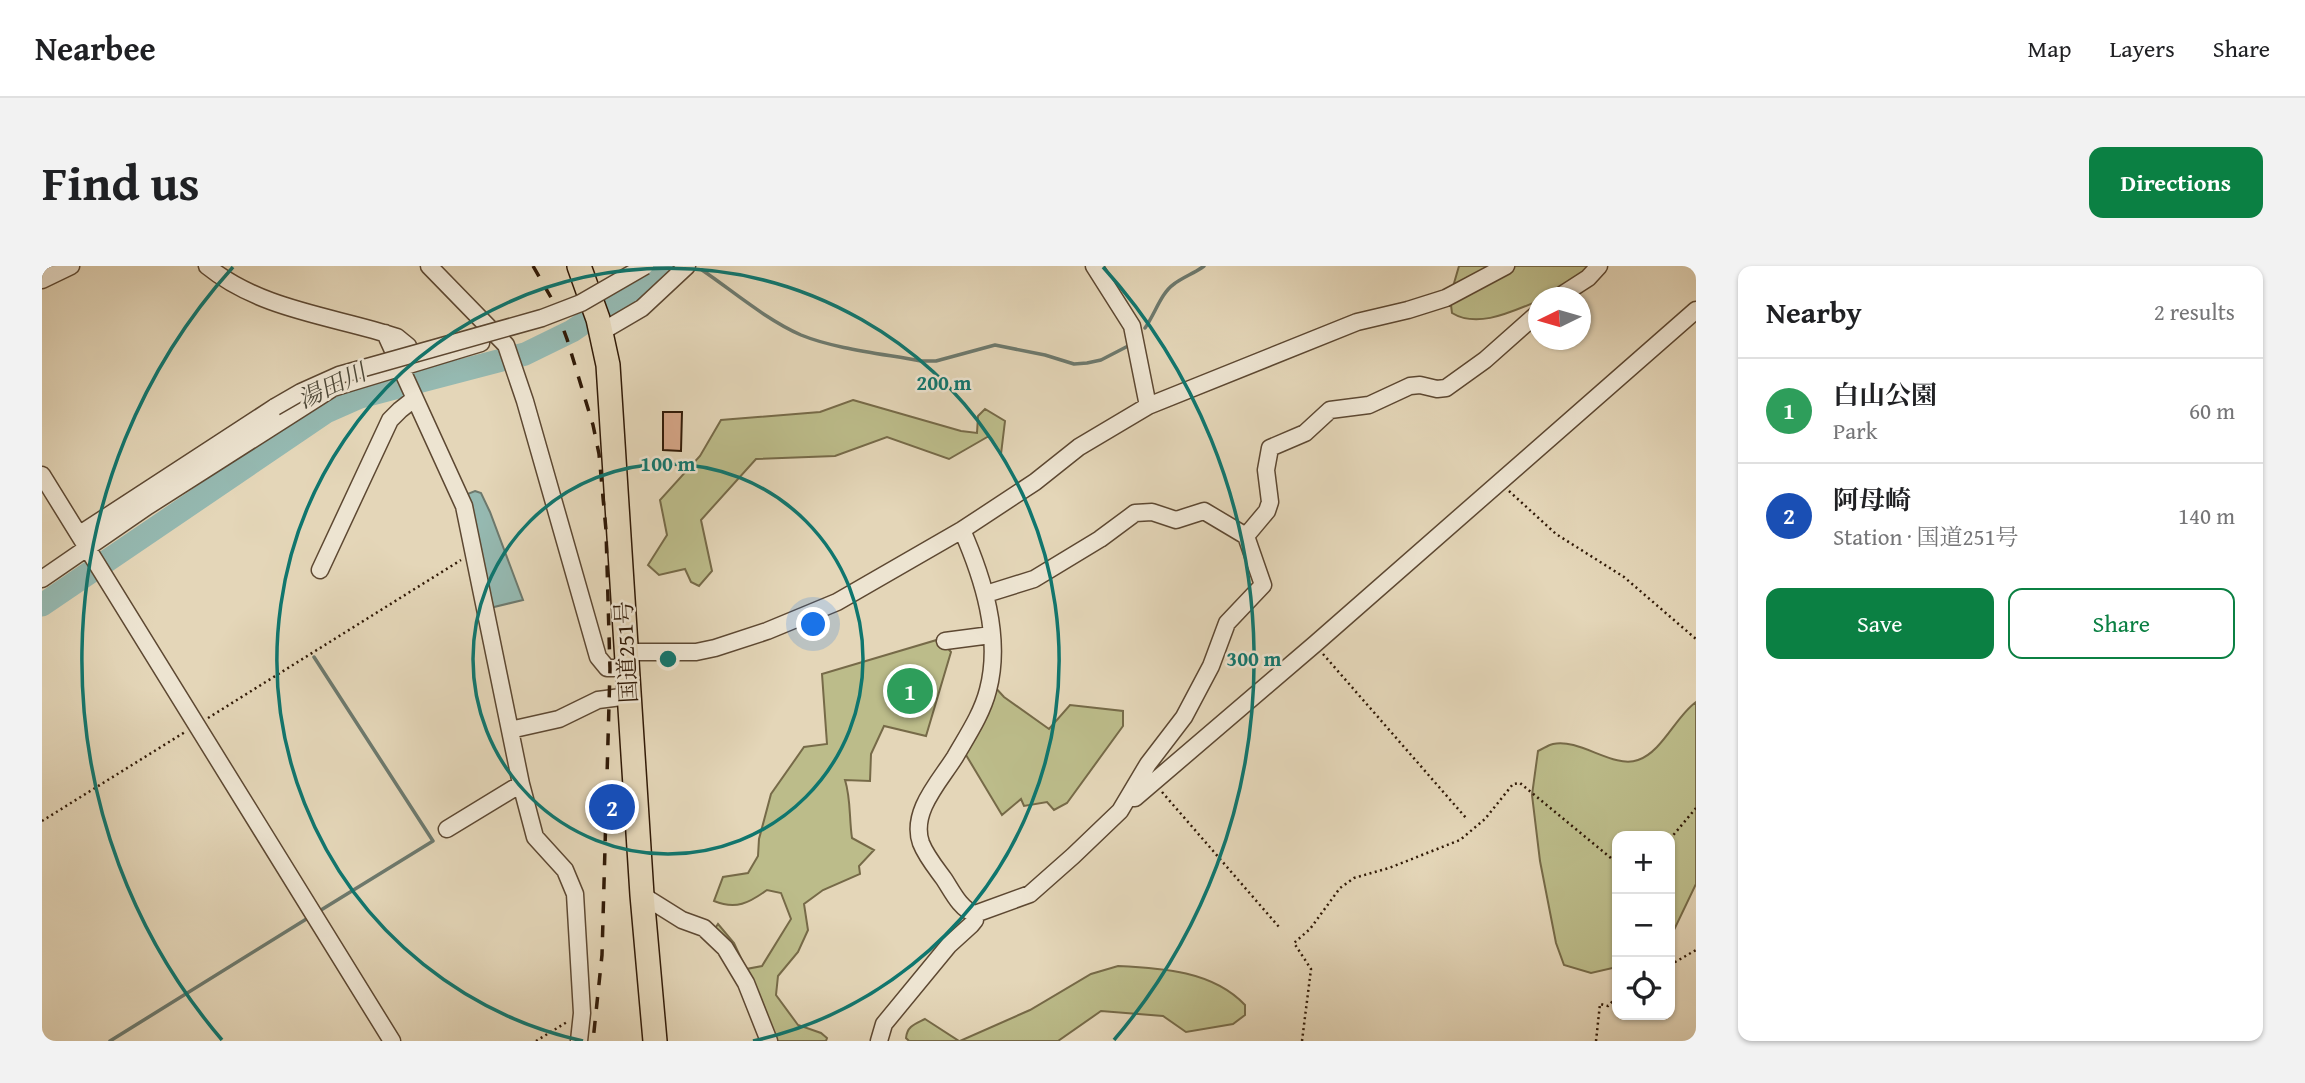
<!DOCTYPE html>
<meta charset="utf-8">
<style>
:root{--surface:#fff;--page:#f2f2f2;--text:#202124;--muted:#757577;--line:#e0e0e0;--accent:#0b8043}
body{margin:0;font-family:"Gentium Book Plus","Noto Serif JP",serif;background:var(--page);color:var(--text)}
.controls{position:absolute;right:21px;bottom:21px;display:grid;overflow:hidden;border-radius:14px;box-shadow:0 2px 5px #0004}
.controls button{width:63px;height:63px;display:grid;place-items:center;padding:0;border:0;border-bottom:2px solid var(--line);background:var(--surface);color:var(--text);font:35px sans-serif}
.compass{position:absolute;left:1486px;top:21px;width:63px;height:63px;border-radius:50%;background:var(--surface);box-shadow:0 2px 5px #0004;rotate:265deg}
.you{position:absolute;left:772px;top:359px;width:24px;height:24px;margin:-18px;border:5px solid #fff;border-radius:50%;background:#1a73e8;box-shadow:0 0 0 10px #1a73e833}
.badge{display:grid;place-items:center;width:46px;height:46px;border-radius:50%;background:var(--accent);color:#fff;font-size:23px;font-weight:700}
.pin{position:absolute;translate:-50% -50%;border:4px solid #fff;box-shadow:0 2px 7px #0006}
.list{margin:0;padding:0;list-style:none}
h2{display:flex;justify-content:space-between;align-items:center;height:91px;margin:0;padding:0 28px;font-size:30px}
h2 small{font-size:23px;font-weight:400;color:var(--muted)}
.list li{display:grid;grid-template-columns:46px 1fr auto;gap:21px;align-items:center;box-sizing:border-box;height:105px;padding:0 28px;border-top:2px solid var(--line)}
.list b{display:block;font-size:26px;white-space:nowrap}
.list p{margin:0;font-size:23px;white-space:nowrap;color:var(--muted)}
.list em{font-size:23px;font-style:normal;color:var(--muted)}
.actions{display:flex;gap:14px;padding:21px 28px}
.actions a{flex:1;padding:16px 0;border:2px solid var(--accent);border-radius:14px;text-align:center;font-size:24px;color:var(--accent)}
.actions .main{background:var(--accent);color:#fff}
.icon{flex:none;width:38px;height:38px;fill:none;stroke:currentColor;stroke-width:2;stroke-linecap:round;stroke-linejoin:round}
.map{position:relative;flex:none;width:1654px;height:775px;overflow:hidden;border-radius:14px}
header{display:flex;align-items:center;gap:42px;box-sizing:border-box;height:98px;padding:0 35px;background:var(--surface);border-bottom:2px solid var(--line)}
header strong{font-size:33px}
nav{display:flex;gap:38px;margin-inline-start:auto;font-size:24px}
.intro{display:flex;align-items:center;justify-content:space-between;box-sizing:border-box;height:168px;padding:0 42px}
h1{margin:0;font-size:49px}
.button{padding:18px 32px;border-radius:14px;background:var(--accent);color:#fff;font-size:24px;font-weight:700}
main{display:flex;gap:42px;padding:0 42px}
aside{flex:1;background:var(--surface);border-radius:14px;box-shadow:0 2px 5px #0004}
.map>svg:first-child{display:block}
.green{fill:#bcbc8a;stroke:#766a48;stroke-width:2}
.water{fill:#95b9b1;stroke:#6d796d;stroke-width:2}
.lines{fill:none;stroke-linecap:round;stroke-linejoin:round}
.stream{stroke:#6d796d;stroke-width:3.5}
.river{stroke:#95b9b1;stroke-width:23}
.building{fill:#d6a688;stroke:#301906;stroke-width:2}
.minor-casing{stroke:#5d4832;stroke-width:19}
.highway-casing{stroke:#301906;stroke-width:26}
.path{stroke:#301906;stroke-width:2.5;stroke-dasharray:2 3.5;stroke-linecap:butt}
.minor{stroke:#ede4d1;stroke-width:16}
.highway{stroke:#e4d6b8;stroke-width:23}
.rail{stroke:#301906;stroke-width:3.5;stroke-dasharray:12 12;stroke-linecap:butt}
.minor-bridge-casing{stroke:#5d4832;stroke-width:19;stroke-linecap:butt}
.minor-bridge{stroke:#ede4d1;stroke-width:16}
.ring{fill:none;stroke:#0f766e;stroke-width:3.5}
.labels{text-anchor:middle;stroke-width:5;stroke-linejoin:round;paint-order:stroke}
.street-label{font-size:23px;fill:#301906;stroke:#ede4d1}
.water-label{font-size:24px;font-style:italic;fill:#4e4939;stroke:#ede4d1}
.centre{fill:#0f766e;stroke:#ede4d1;stroke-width:3.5}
.ring-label{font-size:21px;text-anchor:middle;font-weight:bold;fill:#0f766e;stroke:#ede4d1;stroke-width:5;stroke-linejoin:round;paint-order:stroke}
</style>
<header>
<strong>Nearbee</strong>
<nav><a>Map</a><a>Layers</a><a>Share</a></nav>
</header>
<div class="intro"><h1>Find us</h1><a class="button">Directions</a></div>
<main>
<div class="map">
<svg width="1654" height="775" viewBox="0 0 1654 775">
<rect width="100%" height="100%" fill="#e4d6b8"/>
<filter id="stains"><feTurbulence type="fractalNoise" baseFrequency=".00286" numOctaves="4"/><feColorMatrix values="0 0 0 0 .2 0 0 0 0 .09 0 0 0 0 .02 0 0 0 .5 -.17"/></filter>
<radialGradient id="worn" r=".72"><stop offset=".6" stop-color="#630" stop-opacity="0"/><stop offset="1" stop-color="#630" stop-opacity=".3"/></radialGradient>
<path class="green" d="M1417,0H1563C1544,11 1519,31 1496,32V35C1471,45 1436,63 1410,47L1408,31Z
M811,134L919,165L935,167L936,150L943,143L963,155L959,188L947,170L907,193L845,171L793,190L714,193L659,254L670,305L657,320L649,316L643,303L617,309L606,299L625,269L618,234L658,190L679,154L778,146Z
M898,373L909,386L884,470L842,460L829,488L828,515L803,514C809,533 807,552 810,572L832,584L817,600L818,608L781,624L762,638L766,664L756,686L736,710L734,729L756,759L779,767L785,772L784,775H732L672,664L676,658L692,677L704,703L720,700L749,653L739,627L725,624C707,637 694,644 672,635L681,611L706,607L716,590L717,573L729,528L762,481L785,478L780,408Z
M951,419L962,431L1007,463L1028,439L1081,445V460L1025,537L1012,544L1005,536L982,540L979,533L960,549L921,484Z
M1654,436V618L1632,664L1628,668V570H1575V701L1549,707L1522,699L1514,677L1498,595L1490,529L1496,485C1501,483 1506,479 1511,478C1538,472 1571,503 1596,494C1620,486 1634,450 1654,436Z
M1076,700C1120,702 1171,705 1203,739V749L1191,758L1144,766L1121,750L1059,745L1016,775H918L988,744L1049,708Z
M883,753L917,775H867L864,772C865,760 873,758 883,753Z"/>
<path class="water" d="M433,225L439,227L448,246L481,334L448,342L423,229Z"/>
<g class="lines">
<path class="stream" d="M660,4C691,25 723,53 759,69C793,83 842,88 879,95H894L953,79L1003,89L1032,98L1045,97L1059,94L1088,79
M1103,62C1113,48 1119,27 1132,18C1141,11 1153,7 1162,0
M272,391L391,575L279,644
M68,775L266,652"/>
<path class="river" d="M0,339L284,146L318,131L483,88L530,65L626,0"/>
</g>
<path class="building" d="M621,146H640L639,185L621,184Z"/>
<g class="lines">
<defs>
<path id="minor" d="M165,0C219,44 291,50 355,71L366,80L373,96
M387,0L464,79L483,135L556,391L565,402H585
M1052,0L1090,60L1106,140
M0,14L29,0
M1515,32L1546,12L1557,0
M559,66L600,42L645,0
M343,67L422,240L479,518L493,571L523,604L533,628L540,747L537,775
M0,209L350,775
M920,264C941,312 960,371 946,424C940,448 925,470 913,491C898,515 868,546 879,577C884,590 894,602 902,613C910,625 918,643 933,648L988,628L1031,590L1078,545L1106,498L1142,451L1169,400L1185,357L1221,319L1204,270L1162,245L1134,254L1110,246L1093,247L1058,273L992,313L944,328
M38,268L233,141
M1204,270L1225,245L1228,236L1224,204L1228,182L1263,167L1288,144L1327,139L1368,120L1378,119L1395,123L1404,122L1443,94L1496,47
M278,304L348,154L358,144L372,133
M0,313L106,240L291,122L439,77
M903,375L949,369
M584,386H654L673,382L725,365L795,336L920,264L993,216L1037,181L1106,140L1315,56L1366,44L1404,32L1464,0
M468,464L517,453L556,434L587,430
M1088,532H1093L1273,378L1654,44
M405,563L479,518
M600,629L640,654L662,662L683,682L704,717L727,775
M837,775L842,758L907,679L929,659L933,654V648"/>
<path id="highway" d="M537,0L556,53L566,99L600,629L613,775"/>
</defs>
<use href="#minor" class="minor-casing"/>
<use href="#highway" class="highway-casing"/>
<path class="path" d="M1467,225L1514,268L1582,311L1654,373
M1281,388L1424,552
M166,452L419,294
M1120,526L1237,661
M0,555L143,466
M1628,573L1654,542
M1628,699L1654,684
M494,775L525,756
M1260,775L1269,703L1252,677L1268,663L1298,622L1312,612L1347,602L1418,574L1443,553L1471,518L1478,517L1575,597
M1554,775L1558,738L1566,740L1575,731"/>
<use href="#minor" class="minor"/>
<use href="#highway" class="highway"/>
<path class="rail" d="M491,0L511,35L525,73L551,159L557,188L564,264L568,403L560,689L551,775"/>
<defs>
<path id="minor-bridge" d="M233,141L259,126L297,109L500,52L539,37L603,0"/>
</defs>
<use href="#minor-bridge" class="minor-bridge-casing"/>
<use href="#minor-bridge" class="minor-bridge"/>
</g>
<g class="ring">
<circle cx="626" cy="393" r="195"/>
<path d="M541 775A391 391 0 1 1 711 775"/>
<path d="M180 774A586 586 0 0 1 191 1M1061 1A586 586 0 0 1 1072 774"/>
</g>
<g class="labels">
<g class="street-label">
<text transform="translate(584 386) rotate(-93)" y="8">国道251号</text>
</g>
<g class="water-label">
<text transform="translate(290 120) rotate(-25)" y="8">湯田川</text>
</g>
</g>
<circle cx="626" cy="393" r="10" class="centre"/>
<g class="ring-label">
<text x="902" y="124">200 m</text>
<text x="626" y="205">100 m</text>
<text x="1212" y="400">300 m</text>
</g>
<rect width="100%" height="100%" filter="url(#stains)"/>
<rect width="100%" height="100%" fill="url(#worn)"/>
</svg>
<div class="controls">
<button>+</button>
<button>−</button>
<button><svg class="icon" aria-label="locate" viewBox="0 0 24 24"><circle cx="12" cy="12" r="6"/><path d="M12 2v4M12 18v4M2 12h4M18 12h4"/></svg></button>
</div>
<svg class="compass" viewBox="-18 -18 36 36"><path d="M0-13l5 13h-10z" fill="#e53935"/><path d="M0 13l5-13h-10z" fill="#757577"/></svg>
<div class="you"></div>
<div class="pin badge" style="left:868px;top:425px;background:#2e9e5b">1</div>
<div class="pin badge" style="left:570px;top:541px;background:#1a4fb4">2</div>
</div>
<aside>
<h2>Nearby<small>2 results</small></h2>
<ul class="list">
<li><span class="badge" style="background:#2e9e5b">1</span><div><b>白山公園</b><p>Park</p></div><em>60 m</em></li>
<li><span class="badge" style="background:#1a4fb4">2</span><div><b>阿母崎</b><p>Station · 国道251号</p></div><em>140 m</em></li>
</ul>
<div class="actions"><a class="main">Save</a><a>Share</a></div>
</aside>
</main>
